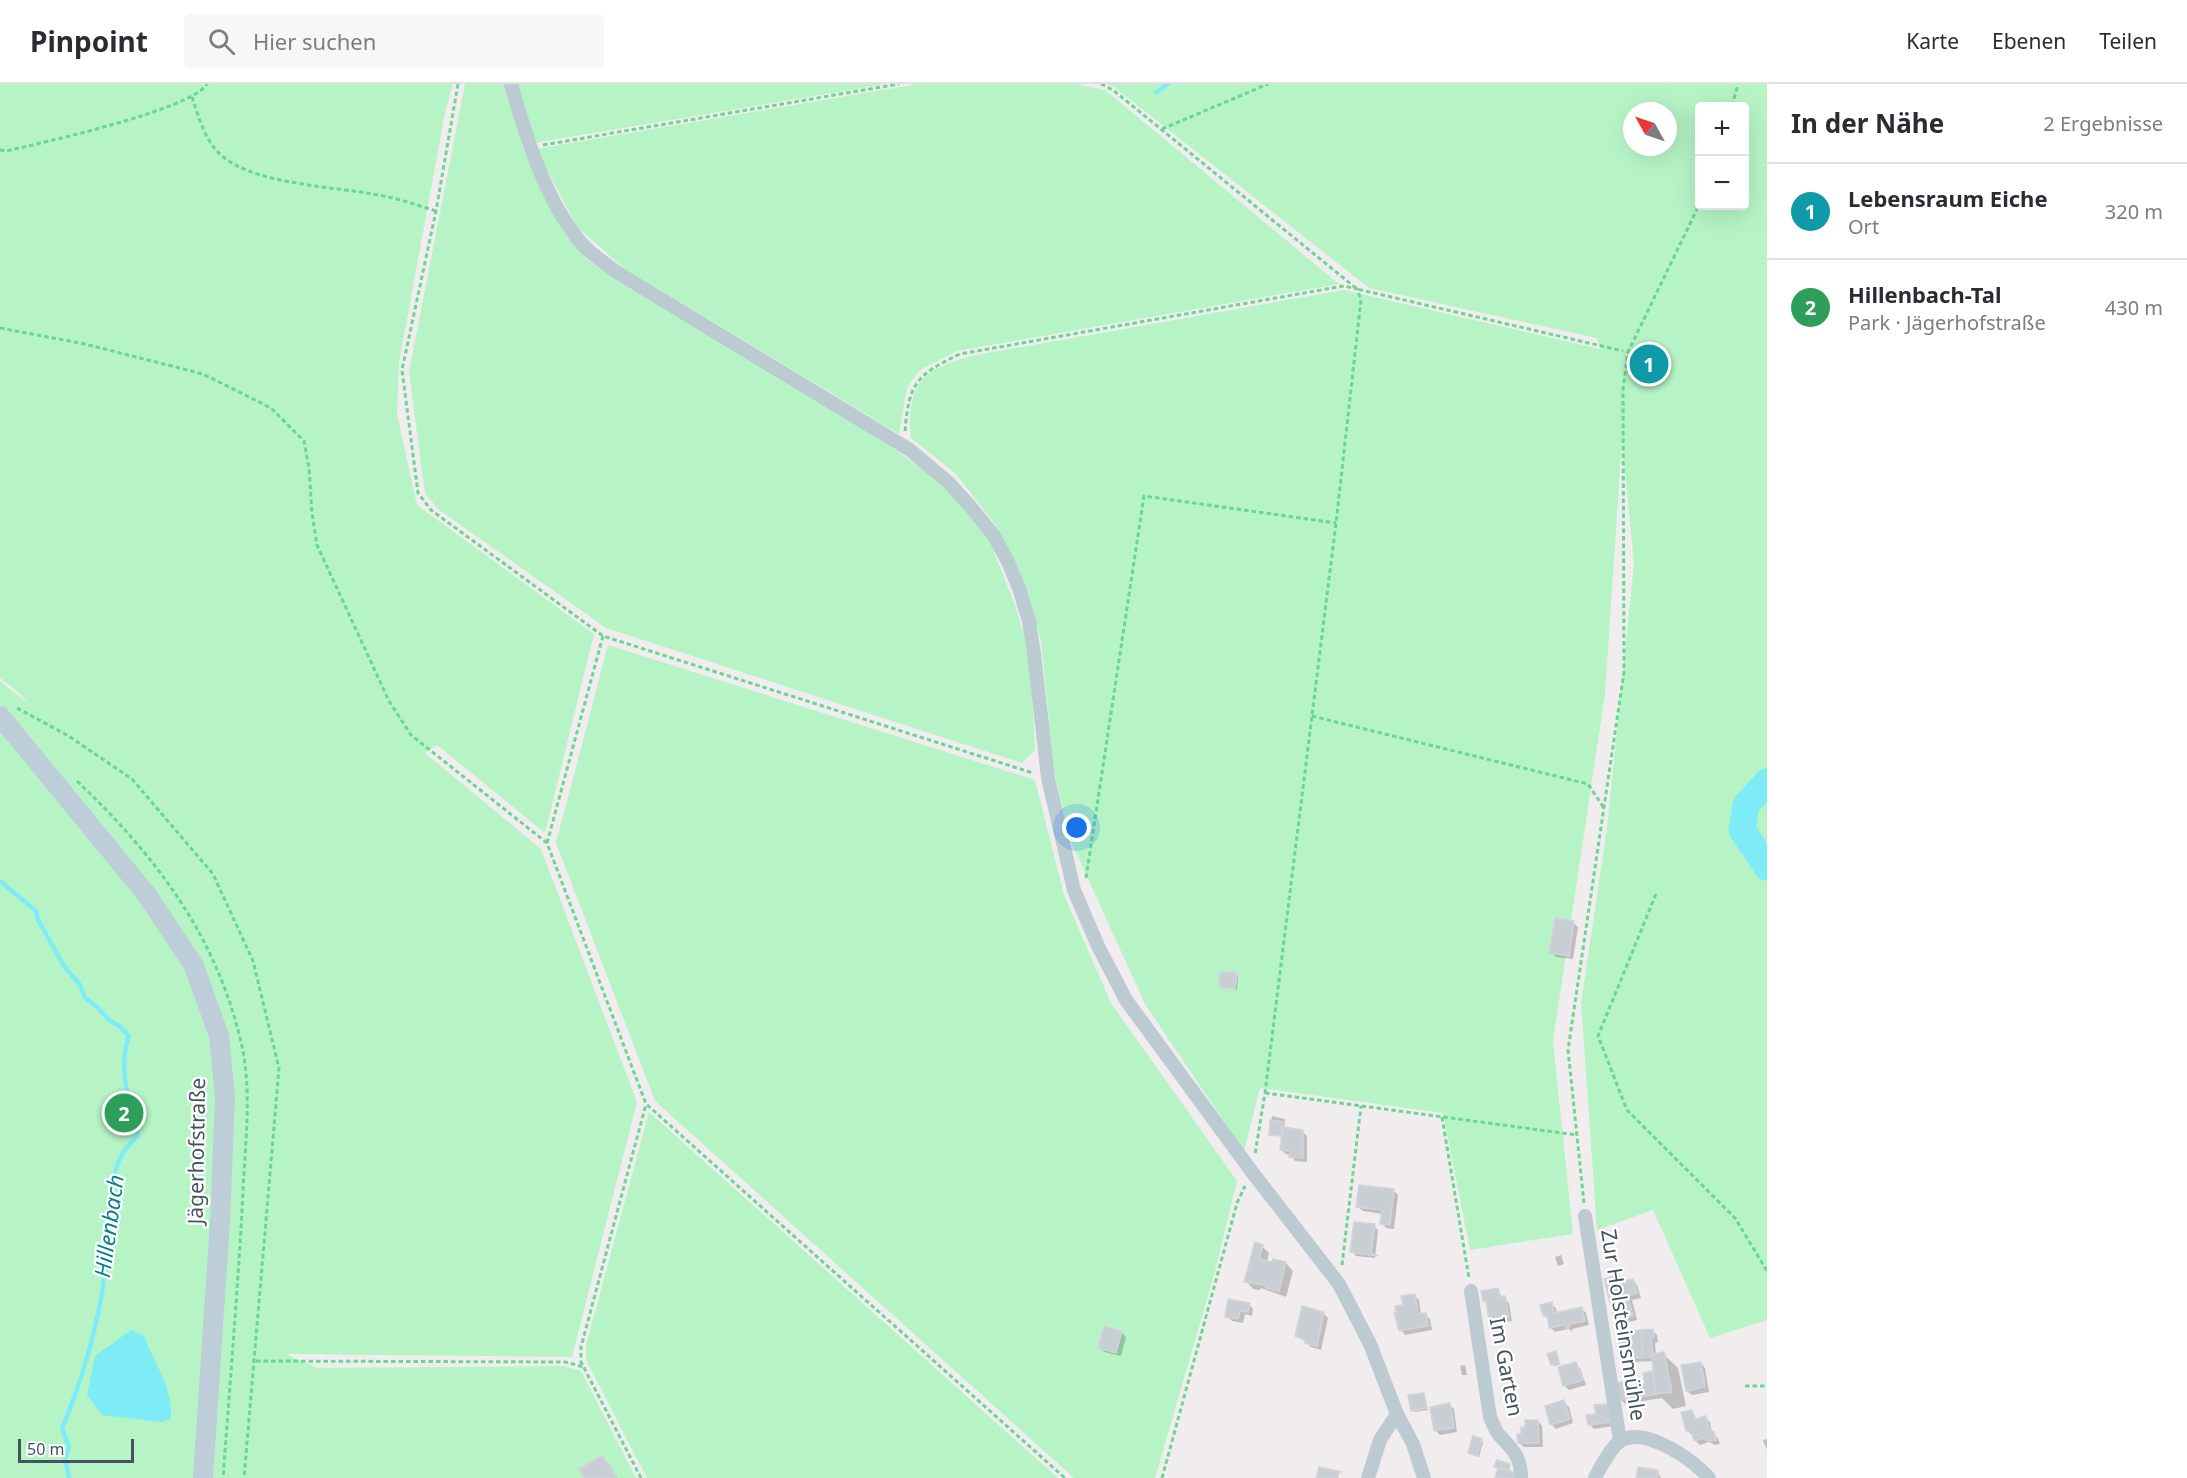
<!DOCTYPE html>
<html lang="de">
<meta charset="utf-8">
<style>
:root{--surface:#fff;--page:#f7f7f7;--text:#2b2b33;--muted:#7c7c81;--line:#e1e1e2;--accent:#db2777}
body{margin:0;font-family:"Noto Sans",sans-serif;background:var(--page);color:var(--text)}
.controls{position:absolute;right:18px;top:18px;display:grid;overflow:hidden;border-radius:6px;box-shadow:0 6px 24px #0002}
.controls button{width:54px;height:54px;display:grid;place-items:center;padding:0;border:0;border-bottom:2px solid var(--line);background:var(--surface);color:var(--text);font:30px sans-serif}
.compass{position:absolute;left:1623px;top:18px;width:54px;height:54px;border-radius:50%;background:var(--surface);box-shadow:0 6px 24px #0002;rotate:310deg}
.scale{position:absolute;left:18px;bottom:15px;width:116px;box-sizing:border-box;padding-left:6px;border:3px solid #44545e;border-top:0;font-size:16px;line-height:21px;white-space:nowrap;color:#44545e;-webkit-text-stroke:4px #fff;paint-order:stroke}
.you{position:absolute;left:1077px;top:744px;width:21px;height:21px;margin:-15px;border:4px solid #fff;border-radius:50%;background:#1a73e8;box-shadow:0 0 0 9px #1a73e833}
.badge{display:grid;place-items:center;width:39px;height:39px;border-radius:50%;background:var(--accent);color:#fff;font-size:20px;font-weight:700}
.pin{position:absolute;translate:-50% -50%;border:3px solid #fff;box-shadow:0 2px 6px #0006}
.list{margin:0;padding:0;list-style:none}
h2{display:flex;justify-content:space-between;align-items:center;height:78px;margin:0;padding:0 24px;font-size:26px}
h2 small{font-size:20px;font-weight:400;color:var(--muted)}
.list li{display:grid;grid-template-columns:39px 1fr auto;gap:18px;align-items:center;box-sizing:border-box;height:96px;padding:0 24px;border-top:2px solid var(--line)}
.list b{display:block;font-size:22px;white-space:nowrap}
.list p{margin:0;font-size:20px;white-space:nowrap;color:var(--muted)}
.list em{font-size:20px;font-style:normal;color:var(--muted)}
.icon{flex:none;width:33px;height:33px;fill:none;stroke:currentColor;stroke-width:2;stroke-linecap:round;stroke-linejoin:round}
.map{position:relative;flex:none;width:1767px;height:1394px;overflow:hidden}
header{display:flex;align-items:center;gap:36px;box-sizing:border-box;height:84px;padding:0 30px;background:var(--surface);border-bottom:2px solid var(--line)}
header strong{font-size:28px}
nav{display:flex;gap:33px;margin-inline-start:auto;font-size:21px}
.search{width:420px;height:54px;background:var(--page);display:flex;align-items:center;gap:15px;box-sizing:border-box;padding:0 21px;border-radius:6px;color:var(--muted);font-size:22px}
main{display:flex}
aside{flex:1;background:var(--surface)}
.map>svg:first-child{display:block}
.green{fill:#b6f4c6;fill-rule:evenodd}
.water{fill:#7eecf7}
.shadow{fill:#0003}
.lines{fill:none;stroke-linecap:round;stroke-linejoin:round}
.stream{stroke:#7eecf7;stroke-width:4.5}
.river{stroke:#7eecf7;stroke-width:27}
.building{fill:#c9ced4;stroke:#d1d5da;stroke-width:1.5}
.path{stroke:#6ad694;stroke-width:3;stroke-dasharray:4.5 3;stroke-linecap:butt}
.minor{stroke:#bccbd2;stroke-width:14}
.secondary{stroke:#beced9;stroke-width:20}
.labels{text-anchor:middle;stroke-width:4.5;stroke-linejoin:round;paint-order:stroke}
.street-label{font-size:21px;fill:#44545e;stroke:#fff}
.water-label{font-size:22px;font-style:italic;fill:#04808b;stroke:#fff}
</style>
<header>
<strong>Pinpoint</strong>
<div class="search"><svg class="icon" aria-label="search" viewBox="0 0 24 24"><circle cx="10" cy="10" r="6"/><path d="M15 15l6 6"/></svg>Hier suchen</div>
<nav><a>Karte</a><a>Ebenen</a><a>Teilen</a></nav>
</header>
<main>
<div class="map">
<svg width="1767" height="1394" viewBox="0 0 1767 1394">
<rect width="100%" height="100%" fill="#f1edee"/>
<path class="green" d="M0,0H453L445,29L399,279L397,330L417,421L594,550L545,749L437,661L425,669L541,765L637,1018L572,1273L286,1270L318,1284L564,1282L581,1287L636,1394H0V597L28,619L18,608L0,594Z
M465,0H506L524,67L565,150L588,176L617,197L855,339L944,399L990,458L1015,521L1030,571L1035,666L1022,679L606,544L438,425L425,409L409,288Z
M517,0H886L534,59Z
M917,0H1077L1105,6L1339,200L957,267L920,286L907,303L899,350L625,185L577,143L536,65Z
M1107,0H1767V1236L1710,1254L1653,1126L1597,1146L1581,919L1607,744L1634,480L1622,356L1605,610L1553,957L1573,1150L1470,1166L1443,1029L1260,1004L1244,1067L1145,920L1069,753L1054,686L1041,556L1019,485L992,436L955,389L911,354C908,336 910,309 923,295C934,283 955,277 970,272L1344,206L1600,265L1597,254L1369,204L1114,3ZM1700,22H1744V122H1700ZM1632,27H1668V63H1632Z
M608,561L1035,696L1064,811L1111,919L1237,1097L1215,1188L1155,1394H1074L655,1017L556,759Z
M649,1028L1058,1394H647L586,1276V1261Z"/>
<path class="water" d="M131,1246L144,1252C155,1281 173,1303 171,1335L161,1338L102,1331L87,1311L95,1272Z"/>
<path class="shadow" d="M1573,839L1578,843L1573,875L1556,873L1551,868Z
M1236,891L1238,893L1237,906L1220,902Z
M1272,1032L1285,1035L1284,1045L1302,1047L1307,1052V1078L1295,1077L1291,1071L1286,1070L1281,1066L1283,1053L1270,1050Z
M1393,1106L1398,1111L1394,1145L1386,1144L1382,1139L1383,1130L1363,1127L1358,1123Z
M1374,1142L1378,1146L1375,1174L1356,1172L1352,1167Z
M1262,1162L1269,1169L1267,1178L1286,1179L1293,1187L1286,1213L1261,1204L1260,1206L1253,1205L1246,1197Z
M1561,1171L1564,1180L1558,1182L1555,1173Z
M1619,1193L1624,1198L1633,1196L1637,1201L1641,1214L1632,1216L1637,1236L1621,1240L1616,1236Z
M1498,1206L1503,1214L1509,1219L1512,1237L1495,1240L1491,1235L1488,1221L1484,1217Z
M1414,1211L1419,1216L1421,1231H1425L1430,1235L1432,1246L1405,1251L1401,1246L1404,1222Z
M1249,1220L1253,1225L1252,1232L1245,1230L1243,1239L1232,1237L1227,1232Z
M1551,1220L1556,1224L1557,1230L1582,1225L1586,1229L1589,1241L1572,1245L1573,1248L1569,1245L1555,1248L1551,1244L1549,1236L1544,1231Z
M1323,1229L1328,1234L1321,1266L1311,1263L1297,1251Z
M1105,1244L1122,1249L1126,1253L1121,1272L1104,1268L1100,1263Z
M1653,1247L1657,1251L1658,1258L1655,1259L1656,1271L1663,1270L1678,1284L1686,1322L1673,1325L1662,1314L1625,1320L1621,1316L1627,1298L1632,1304L1646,1301L1651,1289L1656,1293L1653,1277L1634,1278L1629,1274V1266H1625L1621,1262Z
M1556,1269L1560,1280L1554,1282L1552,1280Z
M1701,1279L1705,1284L1709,1308L1692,1311L1687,1307Z
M1575,1280L1580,1284L1586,1301L1569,1306L1564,1301Z
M1465,1281L1467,1291H1462L1460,1282Z
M1423,1310L1428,1326L1414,1328L1412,1326Z
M1564,1318L1569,1323L1573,1339L1556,1345L1552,1341L1547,1323Z
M1449,1321L1454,1325L1457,1348L1440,1351L1435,1346Z
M1607,1321L1614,1342L1594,1345L1589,1340Z
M1692,1327L1697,1336L1705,1334L1710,1338L1712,1349L1718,1354L1720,1360L1715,1361L1709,1358L1700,1361L1695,1356L1694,1350L1692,1351L1687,1346Z
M1538,1337L1542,1342L1543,1363H1524L1519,1359Z
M1474,1354L1483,1358L1479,1373L1470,1369Z
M1767,1355V1366L1763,1356Z
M601,1373L609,1380L617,1394H586Z
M1657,1387L1661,1394H1638Z"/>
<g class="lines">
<path class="stream" d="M1156,8L1168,0
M0,797L36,827L38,836L64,882L80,901L85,914L97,923L109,936L119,942L129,952C117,984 130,1019 138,1052C133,1057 127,1062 123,1069C106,1093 108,1175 102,1209C94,1255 80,1301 62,1345L69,1363L65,1374L69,1394"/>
<path class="river" d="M1767,698L1746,721L1742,746L1767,783"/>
</g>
<path class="building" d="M1555,834L1574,837L1569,872L1549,869Z
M1220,888L1237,889L1235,905L1219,903Z
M1270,1036L1283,1038L1281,1052L1269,1051Z
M1283,1043L1303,1046V1074L1289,1073L1290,1067L1280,1066Z
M1359,1101L1394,1105L1390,1141L1380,1140L1382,1126L1356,1123Z
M1354,1138L1375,1140L1371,1169L1378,1172L1350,1168Z
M1255,1158L1263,1161L1259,1175L1272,1178L1273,1175L1286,1178L1279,1207L1266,1204V1201L1244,1198Z
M1619,1191L1621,1198L1633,1195L1637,1209L1628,1212L1633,1232L1615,1237L1604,1195Z
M1498,1204L1500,1213L1505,1212L1509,1233L1489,1236L1486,1217H1483L1481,1207Z
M1415,1210L1418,1230L1426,1229L1428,1242L1399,1247L1394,1229H1396L1395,1222L1403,1221L1401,1212Z
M1228,1215L1250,1219L1248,1228L1240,1227L1238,1235L1225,1233Z
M1552,1218L1554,1229L1582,1223L1585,1237L1569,1240V1244L1566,1245V1241L1549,1244L1547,1231L1543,1232L1540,1221Z
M1302,1222L1324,1228L1317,1262L1305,1259V1256L1295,1252Z
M1104,1242L1122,1247L1116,1269L1098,1264Z
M1653,1245L1654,1253L1651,1255L1653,1273L1643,1274L1641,1246Z
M1641,1246L1643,1274H1628L1627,1262L1619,1263L1618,1247Z
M1556,1267L1559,1278L1551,1281L1547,1270Z
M1664,1268L1672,1308L1656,1310L1652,1276L1654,1270Z
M1576,1278L1583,1296L1563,1302L1558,1283Z
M1701,1278L1705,1303L1686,1307L1681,1281Z
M1652,1287L1656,1310L1641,1313L1638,1301L1645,1300L1643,1289Z
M1627,1297L1628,1303L1638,1301L1641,1313L1619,1316L1617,1299Z
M1424,1309L1427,1324L1411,1327L1408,1311Z
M1564,1316L1570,1335L1550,1341L1545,1322Z
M1450,1319L1454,1344L1434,1347L1430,1323Z
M1608,1320L1610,1338L1588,1341L1586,1331L1596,1330L1594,1321Z
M1692,1326L1695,1335L1706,1332L1709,1345L1714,1348L1716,1356L1709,1357L1704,1354L1694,1357L1691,1346L1686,1347L1681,1328Z
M1525,1336H1538L1539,1359H1518L1517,1350H1521V1343H1525Z
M1473,1352L1482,1355L1477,1372L1468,1369Z
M602,1371L616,1394H584L579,1385Z
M1497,1376L1510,1380L1509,1387L1494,1383Z
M1319,1383L1342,1388H1339L1338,1394H1316Z
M1638,1383L1658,1386L1657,1394H1636Z
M1498,1384L1516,1389L1514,1394H1495Z"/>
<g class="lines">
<path class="path" d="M458,0L436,127L402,286L418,409L431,426L603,552L1033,689
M1101,0L1113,6L1357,205L1623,267
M192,13C198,31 204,53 217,67C248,102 339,102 383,112C401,115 419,122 436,127
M1732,22L1738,0
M1162,45L1268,0
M543,61L899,0
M0,66L6,67C41,59 191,26 207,0
M0,244L85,260L203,290L271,324L304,357L309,384L312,429L317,461L389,617L411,651L547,759L646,1020L1065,1394
M905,347C909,299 916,291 960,270L1332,204L1344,202L1357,205L1361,216L1336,439L1265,1009L1255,1070
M17,624L67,651L132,695L213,790L253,877L279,984L244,1394
M1312,632L1588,700L1604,724
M77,697C154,770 215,850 240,954C253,1004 245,1058 243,1108C238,1204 230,1299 223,1394
M547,759L603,552
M1086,794L1144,412L1336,439
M1656,810L1598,952L1627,1026L1735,1134L1767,1187
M1265,1009L1577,1051
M1442,1033L1469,1194
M1584,1119L1568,966L1624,588L1623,305L1628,268L1700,119
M1342,1181L1361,1022
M256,1277L565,1278L584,1283
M1745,1302H1767
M641,1394L581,1278V1263L646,1020
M1162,1394L1237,1119L1245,1102"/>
<path class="minor" d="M511,0C526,53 546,118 582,160C592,171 606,180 618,189L910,366L948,398L970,422L994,452L1008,478L1019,504L1029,537L1034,569L1048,694L1074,806L1098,862L1126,916L1252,1088L1339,1200L1370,1260L1397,1330L1413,1360L1424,1394
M1585,1132L1620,1357
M1471,1207L1490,1333C1493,1339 1495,1346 1499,1351C1513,1366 1521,1372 1521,1394
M1368,1394L1380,1356L1397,1330
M1595,1394C1600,1384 1613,1360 1622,1356C1647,1343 1693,1376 1709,1394"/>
<path class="secondary" d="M0,632L147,811L194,882L219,952L225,1013L220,1137L203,1394"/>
</g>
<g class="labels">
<g class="street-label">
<text transform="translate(197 1067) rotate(-89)" y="7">Jägerhofstraße</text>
<text transform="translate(1623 1241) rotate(81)" y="7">Zur Holsteinsmühle</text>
<text transform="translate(1506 1283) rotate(79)" y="7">Im Garten</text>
</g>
<g class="water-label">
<text transform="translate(109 1142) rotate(-82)" y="8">Hillenbach</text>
</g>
</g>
</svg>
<div class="controls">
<button>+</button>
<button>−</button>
</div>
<svg class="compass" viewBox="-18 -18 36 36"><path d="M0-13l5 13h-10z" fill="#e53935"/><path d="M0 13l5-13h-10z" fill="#7c7c81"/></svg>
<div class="scale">50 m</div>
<div class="you"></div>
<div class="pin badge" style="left:1649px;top:280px;background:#0f9aa8">1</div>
<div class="pin badge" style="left:124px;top:1029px;background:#2e9e5b">2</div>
</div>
<aside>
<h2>In der Nähe<small>2 Ergebnisse</small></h2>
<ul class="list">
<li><span class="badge" style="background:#0f9aa8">1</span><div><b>Lebensraum Eiche</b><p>Ort</p></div><em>320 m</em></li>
<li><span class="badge" style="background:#2e9e5b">2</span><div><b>Hillenbach-Tal</b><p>Park · Jägerhofstraße</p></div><em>430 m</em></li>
</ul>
</aside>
</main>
